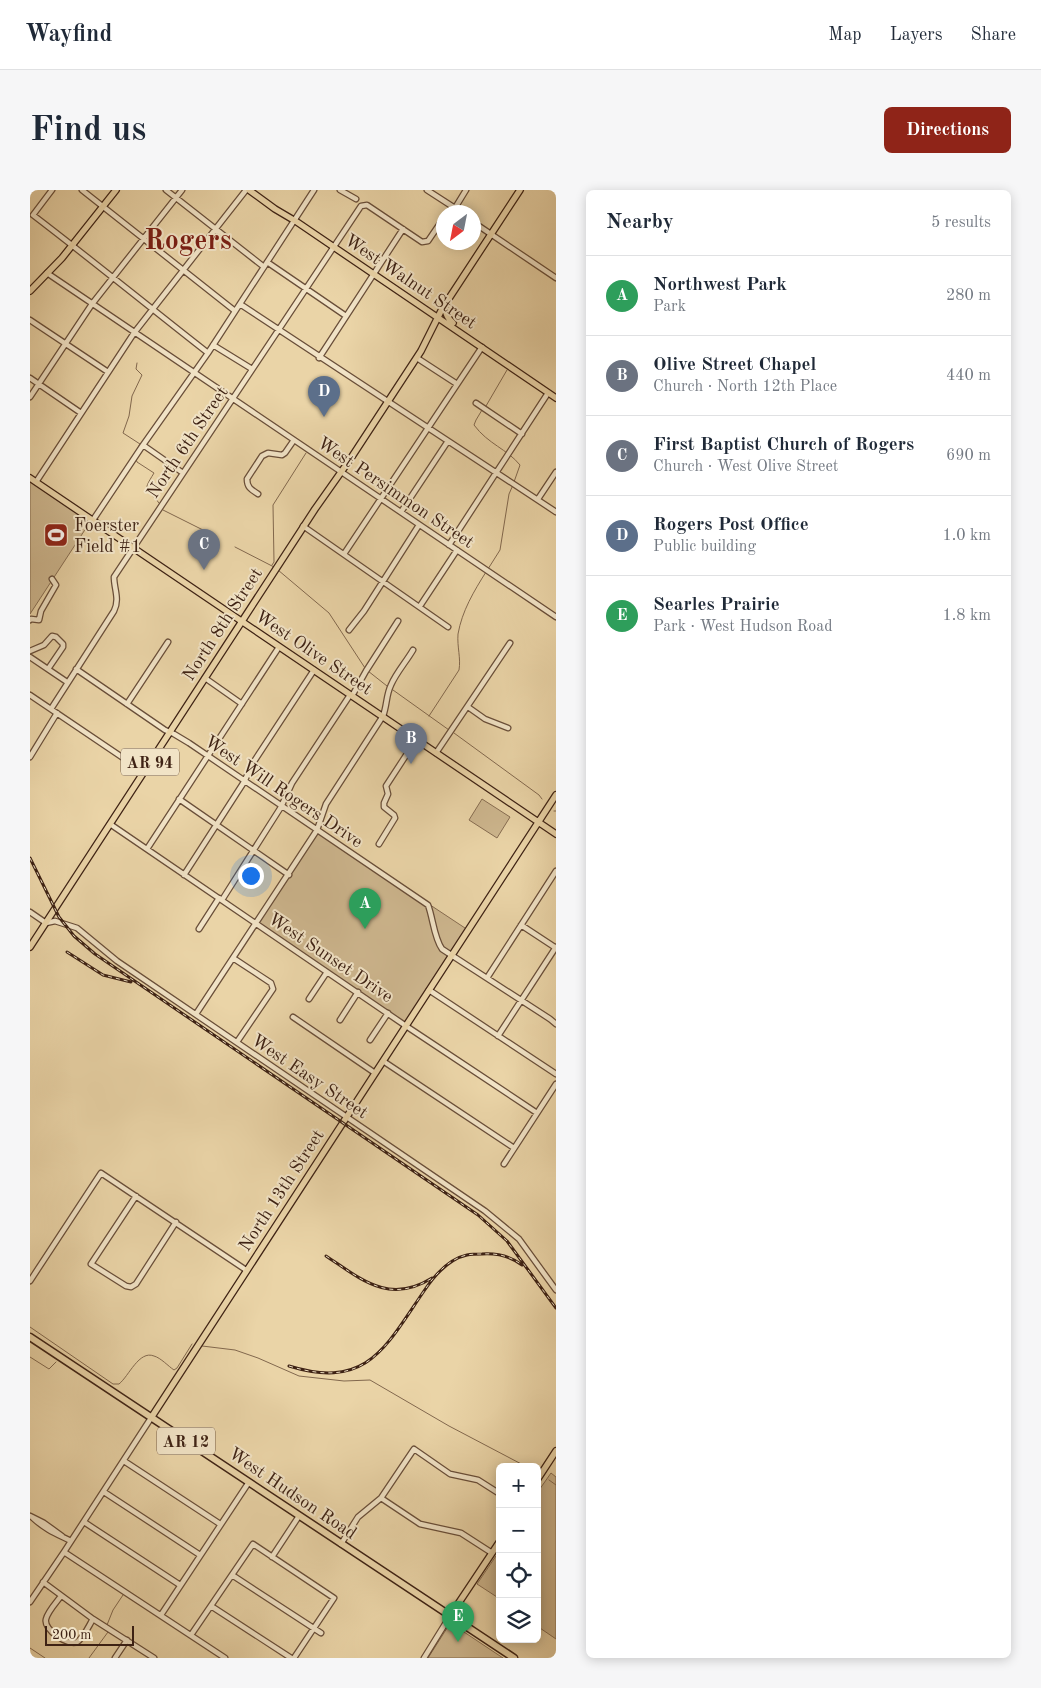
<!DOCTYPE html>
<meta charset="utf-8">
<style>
:root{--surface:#fff;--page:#f6f6f7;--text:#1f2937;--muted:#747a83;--line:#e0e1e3;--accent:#8f2418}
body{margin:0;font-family:"Old Standard TT",serif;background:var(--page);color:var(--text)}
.controls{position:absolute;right:15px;bottom:15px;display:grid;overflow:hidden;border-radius:8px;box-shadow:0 2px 12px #0003}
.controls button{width:45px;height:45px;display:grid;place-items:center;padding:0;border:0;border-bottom:1px solid var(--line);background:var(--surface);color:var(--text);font:25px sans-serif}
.compass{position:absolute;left:406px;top:15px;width:45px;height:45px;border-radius:50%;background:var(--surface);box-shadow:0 2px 12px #0003;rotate:212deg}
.scale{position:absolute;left:15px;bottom:12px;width:89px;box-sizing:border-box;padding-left:5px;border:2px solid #3e2214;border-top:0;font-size:14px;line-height:18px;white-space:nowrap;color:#3e2214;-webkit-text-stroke:4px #f1e3c6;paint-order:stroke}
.you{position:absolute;left:220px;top:685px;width:18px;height:18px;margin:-12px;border:4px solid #fff;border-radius:50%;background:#1a73e8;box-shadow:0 0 0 8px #1a73e833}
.badge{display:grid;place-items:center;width:32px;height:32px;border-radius:50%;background:var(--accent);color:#fff;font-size:16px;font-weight:700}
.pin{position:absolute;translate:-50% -41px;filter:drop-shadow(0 1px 2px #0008)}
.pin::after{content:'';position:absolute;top:26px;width:18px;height:15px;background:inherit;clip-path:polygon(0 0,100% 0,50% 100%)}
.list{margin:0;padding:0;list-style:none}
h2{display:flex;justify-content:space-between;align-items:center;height:65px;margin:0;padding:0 20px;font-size:21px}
h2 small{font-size:16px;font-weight:400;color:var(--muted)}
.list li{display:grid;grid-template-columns:32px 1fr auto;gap:15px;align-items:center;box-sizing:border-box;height:80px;padding:0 20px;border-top:1px solid var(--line)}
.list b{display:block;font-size:19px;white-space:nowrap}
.list p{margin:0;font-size:16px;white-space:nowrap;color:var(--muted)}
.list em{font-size:16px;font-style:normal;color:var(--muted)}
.icon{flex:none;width:28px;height:28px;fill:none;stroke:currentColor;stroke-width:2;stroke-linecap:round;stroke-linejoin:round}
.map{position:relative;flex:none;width:526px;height:1468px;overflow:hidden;border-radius:8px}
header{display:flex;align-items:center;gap:30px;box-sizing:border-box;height:70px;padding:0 25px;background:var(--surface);border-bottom:1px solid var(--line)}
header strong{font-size:24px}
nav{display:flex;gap:28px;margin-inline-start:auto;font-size:18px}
.intro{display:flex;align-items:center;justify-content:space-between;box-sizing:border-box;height:120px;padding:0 30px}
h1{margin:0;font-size:35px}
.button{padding:12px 22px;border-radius:8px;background:var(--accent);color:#fff;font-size:18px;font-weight:700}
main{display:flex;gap:30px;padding:0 30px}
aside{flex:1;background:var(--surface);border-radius:8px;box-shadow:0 2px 12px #0003}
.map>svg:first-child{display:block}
.green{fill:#cdb68e;stroke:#866c51}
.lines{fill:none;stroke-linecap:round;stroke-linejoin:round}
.stream{stroke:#82684e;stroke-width:1}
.minor-casing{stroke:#694e39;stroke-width:7}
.major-casing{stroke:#3e2214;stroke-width:8}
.highway-casing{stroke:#3e2214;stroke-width:9}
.minor{stroke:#f1e3c6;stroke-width:4.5}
.major{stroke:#ead4a7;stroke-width:5.5}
.highway{stroke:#ead4a7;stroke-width:6}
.rail-casing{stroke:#3e2214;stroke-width:3}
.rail{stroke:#f1e3c6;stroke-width:1;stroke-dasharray:4;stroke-linecap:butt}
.labels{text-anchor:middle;stroke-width:4;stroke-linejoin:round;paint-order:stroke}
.shield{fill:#f1e3c6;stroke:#745c49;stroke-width:1}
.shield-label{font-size:16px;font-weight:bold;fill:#3e2214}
.street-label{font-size:18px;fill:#3e2214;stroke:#f1e3c6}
.poi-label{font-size:18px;fill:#3e2214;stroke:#f1e3c6;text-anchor:start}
.town-label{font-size:28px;font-weight:bold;fill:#7a1f14;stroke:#f1e3c6}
</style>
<header>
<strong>Wayfind</strong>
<nav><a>Map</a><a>Layers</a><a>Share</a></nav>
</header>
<div class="intro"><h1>Find us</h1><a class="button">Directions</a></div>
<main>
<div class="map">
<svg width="526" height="1468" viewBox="0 0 526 1468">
<rect width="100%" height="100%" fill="#ead4a7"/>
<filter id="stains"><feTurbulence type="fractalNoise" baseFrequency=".004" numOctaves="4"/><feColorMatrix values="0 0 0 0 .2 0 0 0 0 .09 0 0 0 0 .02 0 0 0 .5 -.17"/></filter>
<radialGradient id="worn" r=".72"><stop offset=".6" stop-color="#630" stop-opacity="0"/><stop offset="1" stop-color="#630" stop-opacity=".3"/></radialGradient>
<path class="green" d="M0,289L62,329L0,424Z
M452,609L480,627L467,648L439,630Z
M287,640L438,740L376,836L227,734Z
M521,1283L526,1287V1449L507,1436V1303Z
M470,1360V1409L447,1394Z
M422,1434L473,1468H398L419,1435Z"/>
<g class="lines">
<path class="stream" d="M456,216L477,180
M452,220L446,230L444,235C458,254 477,259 490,275L484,292
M104,265L110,254L93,243L99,226L102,206L112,185L106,179L107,173
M106,269L107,272L124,283C111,304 117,297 129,313
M133,320L173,340
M205,357L244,377
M242,375L244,372L243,315L276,263
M458,379L470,360L479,304L483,295
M248,380L299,423L335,478
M338,481L357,496
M363,500L419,540
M399,526L429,480C431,468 427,457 428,444C432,421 444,401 456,382
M424,543L509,605L512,609
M524,621H526
M0,1137L83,1194H89C99,1186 109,1160 124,1166C131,1168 138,1176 144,1180L147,1178L162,1154
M172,1156L205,1160L228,1168L269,1186L314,1191L340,1190L419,1236L497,1277
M0,1167L19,1179L26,1172
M519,1290L526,1295
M77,1435L83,1420L93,1405
M0,1458L15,1468
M59,1468L78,1442"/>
<defs>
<path id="minor" d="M22,0L3,25C62,70 119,117 178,163
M52,0L205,121
M136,0L234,77
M310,0L326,9
M397,0L431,22
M425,18L436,0
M443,32L526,88
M237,72L316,126
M17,83L526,427
M210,114L526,322
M0,130L78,182
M183,155L222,179
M289,168L373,39
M387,168L427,194
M0,188L51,223
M0,207L62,114L152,0
M446,213L492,244
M113,255L153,283
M6,292L104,143L216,0
M228,304C222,300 217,298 217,289L232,266L238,263L252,265L255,263L264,250
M508,309L526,282
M371,322L418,251
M63,330L113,255L178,163L284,0
M273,336L418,437
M419,355L518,203
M314,364L452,157
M390,416L427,360
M0,430L1,429L9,430L11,421L26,395L22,389
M319,440L334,421L389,335
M0,461L14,455L22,446L26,447L33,454V457L18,479
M0,467L37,492
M46,479L135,540L144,544L159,553L398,715C403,728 404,748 412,759L520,829L526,834
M175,488L212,514
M0,505L114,582
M322,506L336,481L368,431
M97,514L138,452
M438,517L455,529L478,538
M21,519L84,421C90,409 84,399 84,387L331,16L337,15L392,52L398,51L413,29
M406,563L480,453
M0,567L27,523
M149,609L259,685
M80,634L376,836L507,923
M349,654L365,628L364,625L354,617V613L358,604L356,596L386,550
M117,659L249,457
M154,685L214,592L223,573L284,480
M192,710L251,617L262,593L320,505
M0,722L16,733L25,731L47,738L87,771L455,1021L489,1049L526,1100
M491,735L526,758
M169,739L189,708
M203,768L241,793L243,799L207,852
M457,788L526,681
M399,800L526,884
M279,809L297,782
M166,824L287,640L296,614L353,526C357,516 356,505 361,495C366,483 376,472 383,460
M263,827L345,883
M310,830L328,802
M468,846L526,757
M340,850L358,823
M353,871L484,958
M474,974L526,894
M106,1006L61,1074L96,1096L101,1097L106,1094L146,1032
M0,1091L71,983L216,1080
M94,1271L190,1334
M74,1302L170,1365
M351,1308L390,1334L431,1343L462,1363
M0,1326L14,1333L32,1346
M3,1328C16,1340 27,1344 41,1351
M54,1332L150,1395
M311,1354L328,1327L351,1308L384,1259L420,1284L448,1290L470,1304
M34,1362L195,1468
M242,1367L269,1326
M202,1385L291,1443
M13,1392L63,1429L124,1468
M31,1406C26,1413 18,1421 16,1429C13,1440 38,1456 47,1452C54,1448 59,1435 63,1429
M0,1412L34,1362L121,1228
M181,1416L261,1468
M131,1425L219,1292
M161,1445L223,1354L304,1408L264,1468
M85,1468L97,1450
M394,1468L420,1426"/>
<path id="major" d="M219,0L245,19L267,32L526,208
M0,101L32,68L86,0
M414,116C416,123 417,128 423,133
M0,288L526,644
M0,757L285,319L321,268L391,161L412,119L490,0
M121,1228L526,605
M507,1290L526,1261
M420,1426L470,1351"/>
<path id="highway" d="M0,1147L484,1468"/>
</defs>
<use href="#minor" class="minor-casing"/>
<use href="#major" class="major-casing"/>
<use href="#highway" class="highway-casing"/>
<use href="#minor" class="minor"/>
<use href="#major" class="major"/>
<use href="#highway" class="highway"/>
<defs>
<path id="rail" d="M0,668L29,727L44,746L65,764L448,1025L477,1051L526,1118
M37,762L73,785L101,792
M296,1066C331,1089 359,1115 402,1088
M259,1176C337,1200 355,1158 394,1101C404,1086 418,1069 437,1065C442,1064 447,1064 452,1064C467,1063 480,1066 492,1075"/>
</defs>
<use href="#rail" class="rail-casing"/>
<use href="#rail" class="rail"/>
</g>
<defs>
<symbol id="stadium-square" viewBox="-11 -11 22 22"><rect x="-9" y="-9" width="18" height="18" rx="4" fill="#8f2418" stroke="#f1e3c6"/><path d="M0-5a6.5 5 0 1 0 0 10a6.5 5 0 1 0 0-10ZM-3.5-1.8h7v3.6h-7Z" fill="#fff"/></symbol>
</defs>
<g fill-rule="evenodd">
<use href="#stadium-square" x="12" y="331" width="28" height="28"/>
</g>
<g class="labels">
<g class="shield">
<rect x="91" y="558.5" width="58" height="27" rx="4"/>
<rect x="127" y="1237.5" width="58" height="27" rx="4"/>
</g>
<g class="shield-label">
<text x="120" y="578">AR 94</text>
<text x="156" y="1257">AR 12</text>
</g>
<g class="street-label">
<text transform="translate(381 91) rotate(34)" y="6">West Walnut Street</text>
<text transform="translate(157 252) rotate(-56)" y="6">North 6th Street</text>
<text transform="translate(366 302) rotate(34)" y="6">West Persimmon Street</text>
<text transform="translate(192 434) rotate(-57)" y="6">North 8th Street</text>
<text transform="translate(284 462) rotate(34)" y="6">West Olive Street</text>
<text transform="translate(254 601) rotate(34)" y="6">West Will Rogers Drive</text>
<text transform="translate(301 767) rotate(34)" y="6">West Sunset Drive</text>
<text transform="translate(280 886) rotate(34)" y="6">West Easy Street</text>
<text transform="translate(251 1000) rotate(-57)" y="6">North 13th Street</text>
<text transform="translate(263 1303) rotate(34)" y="6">West Hudson Road</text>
</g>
<g class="poi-label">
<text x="44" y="341">Foerster<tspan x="44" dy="21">Field #1</tspan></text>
</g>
<g class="town-label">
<text x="158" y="59">Rogers</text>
</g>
</g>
<rect width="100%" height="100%" filter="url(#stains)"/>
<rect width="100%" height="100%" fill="url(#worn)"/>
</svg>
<div class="controls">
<button>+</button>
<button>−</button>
<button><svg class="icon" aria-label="locate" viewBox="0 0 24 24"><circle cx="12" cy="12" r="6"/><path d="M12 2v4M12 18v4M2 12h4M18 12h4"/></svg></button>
<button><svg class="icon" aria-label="layers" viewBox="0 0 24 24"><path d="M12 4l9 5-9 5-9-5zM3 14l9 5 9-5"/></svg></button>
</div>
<svg class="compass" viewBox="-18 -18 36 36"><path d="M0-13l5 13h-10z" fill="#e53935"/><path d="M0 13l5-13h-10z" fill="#747a83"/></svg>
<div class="scale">200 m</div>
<div class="you"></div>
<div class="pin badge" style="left:335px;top:739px;background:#2e9e5b">A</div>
<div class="pin badge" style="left:381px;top:574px;background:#6b7280">B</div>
<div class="pin badge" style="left:174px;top:380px;background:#6b7280">C</div>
<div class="pin badge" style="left:294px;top:227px;background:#5c6f8a">D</div>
<div class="pin badge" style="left:428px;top:1452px;background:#2e9e5b">E</div>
</div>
<aside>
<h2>Nearby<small>5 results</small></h2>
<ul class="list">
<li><span class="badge" style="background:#2e9e5b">A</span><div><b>Northwest Park</b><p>Park</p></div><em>280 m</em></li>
<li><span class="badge" style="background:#6b7280">B</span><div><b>Olive Street Chapel</b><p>Church · North 12th Place</p></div><em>440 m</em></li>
<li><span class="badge" style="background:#6b7280">C</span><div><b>First Baptist Church of Rogers</b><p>Church · West Olive Street</p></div><em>690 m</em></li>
<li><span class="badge" style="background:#5c6f8a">D</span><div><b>Rogers Post Office</b><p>Public building</p></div><em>1.0 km</em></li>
<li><span class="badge" style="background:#2e9e5b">E</span><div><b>Searles Prairie</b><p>Park · West Hudson Road</p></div><em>1.8 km</em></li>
</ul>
</aside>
</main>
